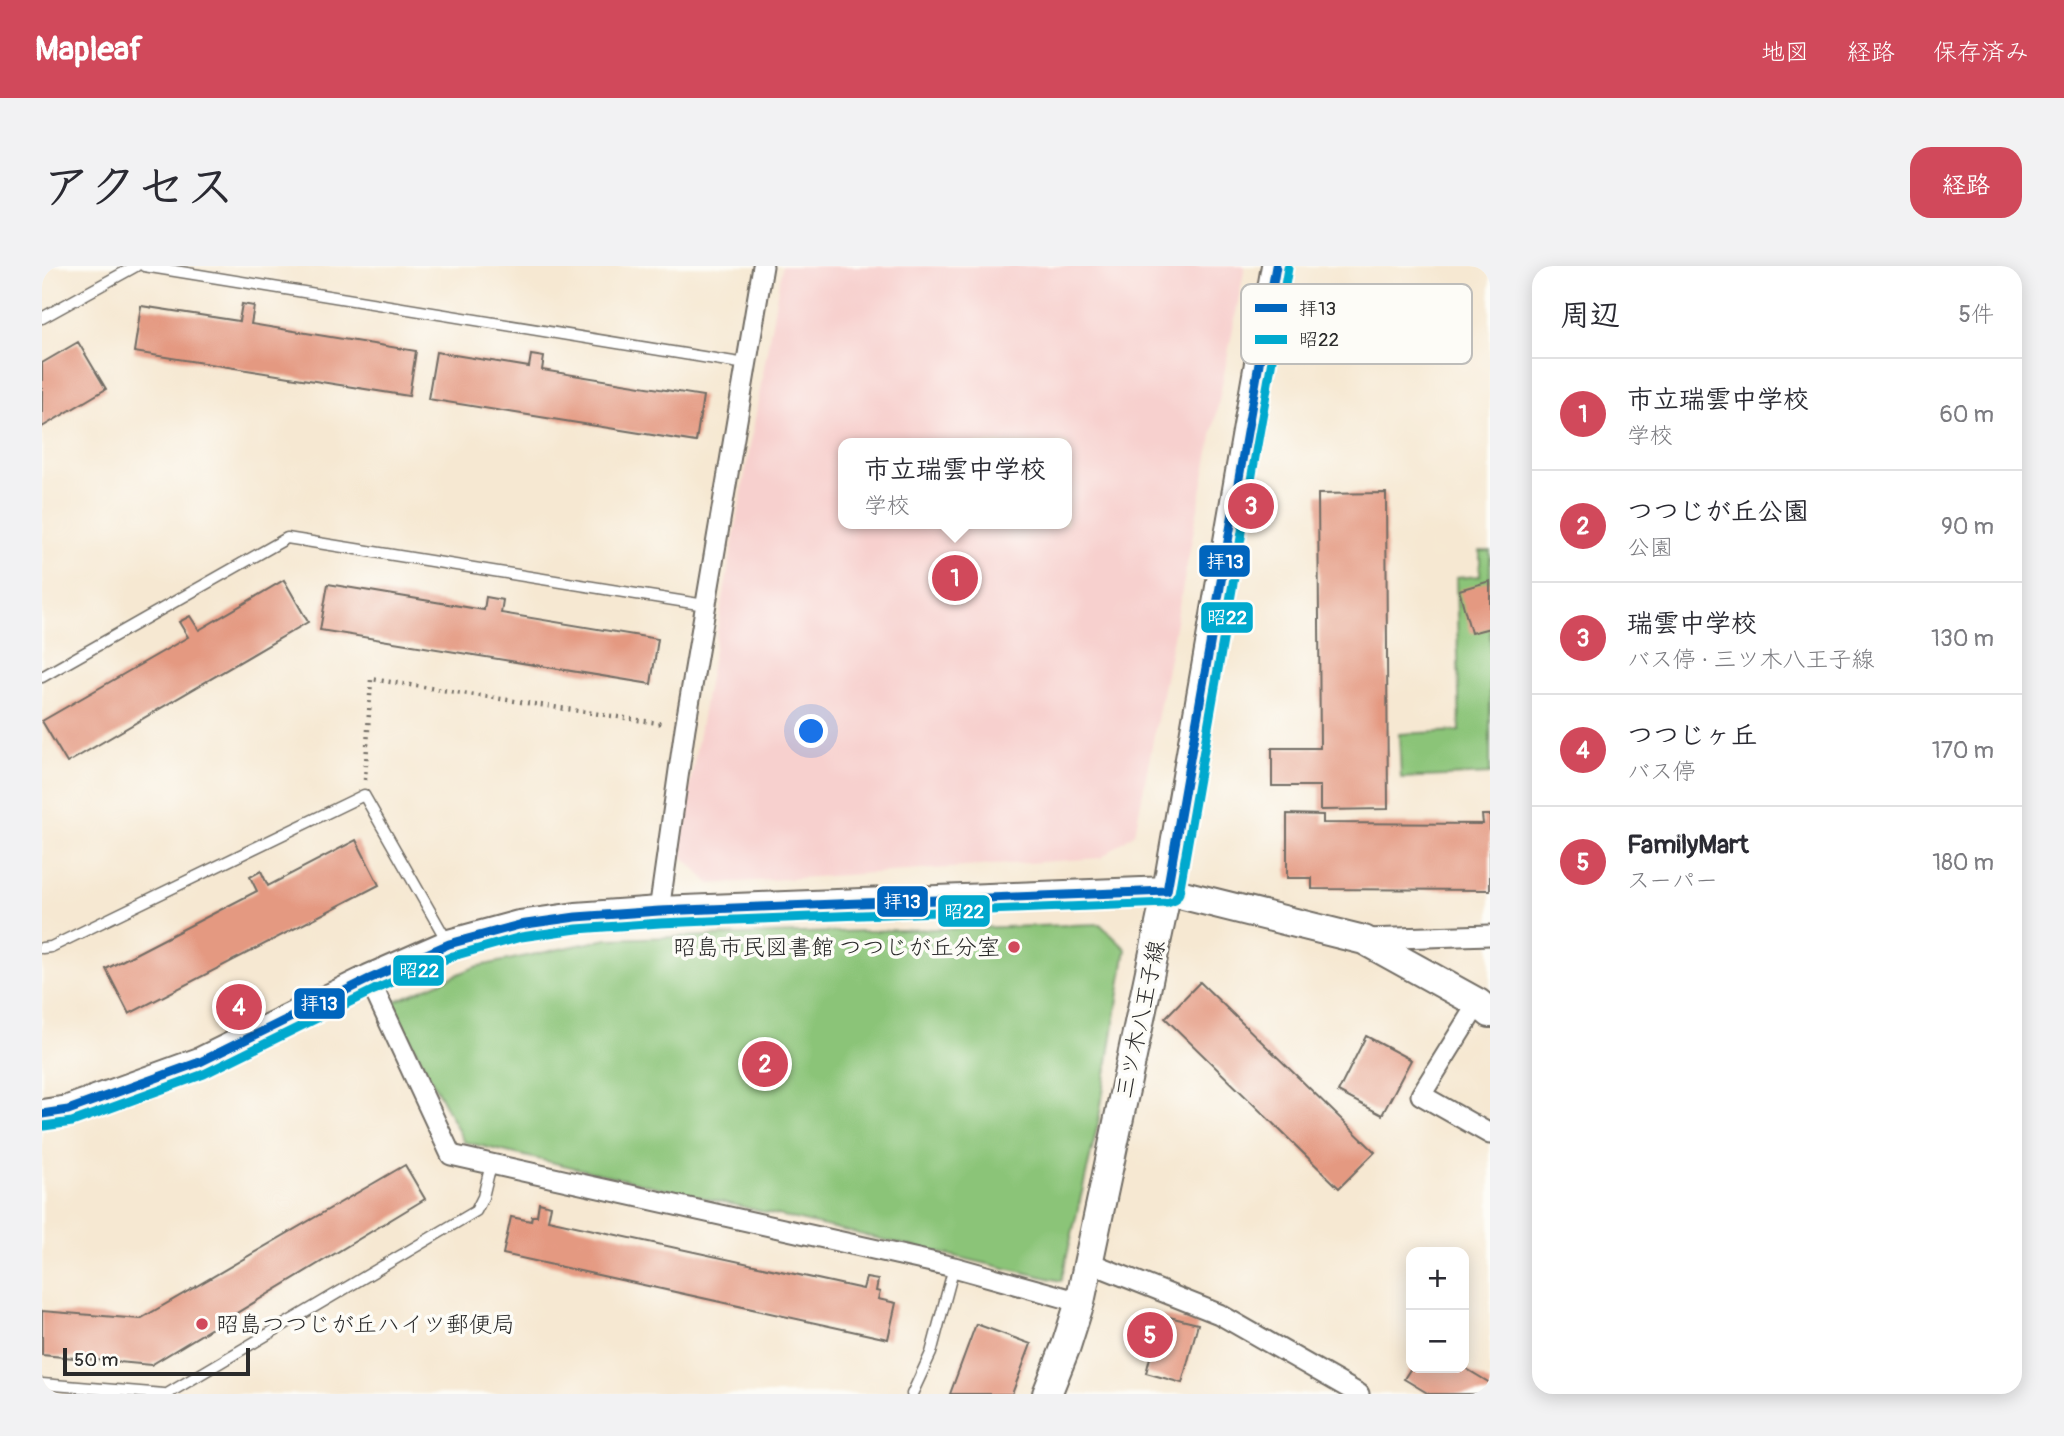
<!DOCTYPE html>
<html lang="ja">
<meta charset="utf-8">
<style>
:root{--surface:#fff;--page:#f2f2f3;--text:#2b2b33;--muted:#7c7c81;--line:#e1e1e2;--accent:#d1495b}
body{margin:0;font-family:Pangolin,"Klee One",sans-serif;background:var(--page);color:var(--text)}
.controls{position:absolute;right:21px;bottom:21px;display:grid;overflow:hidden;border-radius:14px;box-shadow:0 4px 18px #0003}
.controls button{width:63px;height:63px;display:grid;place-items:center;padding:0;border:0;border-bottom:2px solid var(--line);background:var(--surface);color:var(--text);font:35px sans-serif}
.scale{position:absolute;left:21px;bottom:18px;width:187px;box-sizing:border-box;padding-left:7px;border:4px solid #2b2b2b;border-top:0;font-size:19px;line-height:24px;white-space:nowrap;color:#2b2b2b;-webkit-text-stroke:5px #fdfcf7;paint-order:stroke}
.you{position:absolute;left:770px;top:466px;width:24px;height:24px;margin:-18px;border:5px solid #fff;border-radius:50%;background:#1a73e8;box-shadow:0 0 0 10px #1a73e833}
.badge{display:grid;place-items:center;width:46px;height:46px;border-radius:50%;background:var(--accent);color:#fff;font-size:23px;font-weight:700}
.pin{position:absolute;translate:-50% -50%;border:4px solid #fff;box-shadow:0 2px 7px #0006}
.popup{position:absolute;left:796px;top:172px;width:234px;height:91px;box-sizing:border-box;display:grid;place-content:center;border-radius:14px;background:var(--surface);filter:drop-shadow(0 2px 5px #0005);font-size:23px;white-space:nowrap;color:var(--muted)}
.popup b{font-size:26px;color:var(--text)}
.popup::after{content:'';position:absolute;left:50%;top:100%;margin-left:-14px;border:14px solid transparent;border-top-color:var(--surface)}
.list{margin:0;padding:0;list-style:none}
h2{display:flex;justify-content:space-between;align-items:center;height:91px;margin:0;padding:0 28px;font-size:30px}
h2 small{font-size:23px;font-weight:400;color:var(--muted)}
.list li{display:grid;grid-template-columns:46px 1fr auto;gap:21px;align-items:center;box-sizing:border-box;height:112px;padding:0 28px;border-top:2px solid var(--line)}
.list b{display:block;font-size:26px;white-space:nowrap}
.list p{margin:0;font-size:23px;white-space:nowrap;color:var(--muted)}
.list em{font-size:23px;font-style:normal;color:var(--muted)}
.map{position:relative;flex:none;width:1448px;height:1128px;overflow:hidden;border-radius:21px}
header{display:flex;align-items:center;gap:42px;box-sizing:border-box;height:98px;padding:0 35px;background:var(--accent);color:#fff}
header strong{font-size:33px}
nav{display:flex;gap:38px;margin-inline-start:auto;font-size:24px}
.intro{display:flex;align-items:center;justify-content:space-between;box-sizing:border-box;height:168px;padding:0 42px}
h1{margin:0;font-size:49px}
.button{padding:18px 32px;border-radius:21px;background:var(--accent);color:#fff;font-size:24px;font-weight:700}
main{display:flex;gap:42px;padding:0 42px}
aside{flex:1;background:var(--surface);border-radius:21px;box-shadow:0 4px 18px #0003}
.map>svg:first-child{display:block}
.built{fill:#f7d0ce;fill-rule:evenodd}
.green{fill:#8bc478;stroke:#5b7852;stroke-width:2}
.building{fill:#e49981}
.lines{fill:none;stroke-linecap:round;stroke-linejoin:round}
.lane-casing{stroke:#726d65;stroke-width:13}
.street-casing{stroke:#726d65;stroke-width:23}
.secondary-casing{stroke:#726d65;stroke-width:32}
.path{stroke:#726d65;stroke-width:4.5;stroke-dasharray:2 5;stroke-linecap:butt}
.lane{stroke:#fff;stroke-width:10}
.street{stroke:#fff;stroke-width:19}
.secondary{stroke:#fff;stroke-width:28}
.bus-1-casing{stroke:#fdfcf7;stroke-width:14}
.bus-2-casing{stroke:#fdfcf7;stroke-width:14}
.bus-1{stroke:#0065bd;stroke-width:9}
.bus-2{stroke:#00a9ce;stroke-width:9}
.poi-dot{fill:#d1495b;stroke:#fdfcf7;stroke-width:2.5}
.labels{text-anchor:middle;stroke-width:7;stroke-linejoin:round;paint-order:stroke}
.poi-label{font-size:23px;fill:#2b2b2b;stroke:#fdfcf7;text-anchor:end}
.street-label{font-size:23px;fill:#2b2b2b;stroke:#fdfcf7}
.key{fill:#fdfcf7;stroke:#bebdba;stroke-width:2}
.key-label{font-size:19px;fill:#2b2b2b}
.line-badge{stroke:#fdfcf7;stroke-width:2.5}
.badge-label{font-size:19px;text-anchor:middle;font-weight:bold;fill:#fff}
</style>
<header>
<strong>Mapleaf</strong>
<nav><a>地図</a><a>経路</a><a>保存済み</a></nav>
</header>
<div class="intro"><h1>アクセス</h1><a class="button">経路</a></div>
<main>
<div class="map">
<svg width="1448" height="1128" viewBox="0 0 1448 1128">
<rect width="100%" height="100%" fill="#fdfcf7"/>
<filter id="ink" filterUnits="userSpaceOnUse"><feTurbulence type="fractalNoise" baseFrequency=".0143" numOctaves="2"/><feDisplacementMap in="SourceGraphic" scale="14" xChannelSelector="R" yChannelSelector="G"/><feConvolveMatrix kernelMatrix="1 2 1 2 8 2 1 2 1" color-interpolation-filters="sRGB"/></filter>
<filter id="wash" filterUnits="userSpaceOnUse"><feTurbulence type="fractalNoise" baseFrequency=".00686" numOctaves="4" result="noise"/><feDisplacementMap in="SourceGraphic" scale="28" xChannelSelector="R" yChannelSelector="G"/><feGaussianBlur stdDeviation="1.57" result="paint"/><feColorMatrix in="noise" values="0 0 0 0 0 0 0 0 0 0 0 0 0 0 0 0 0 1.4 0 .05"/><feComposite in="paint" operator="in"/></filter>
<g filter="url(#wash)">
<rect width="100%" height="100%" fill="#f6e8d2"/>
<path class="built" d="M740,0H1203L1093,567L1059,592L668,618L636,586ZM801,177H1025V258H801Z"/>
<path class="green" d="M1438,285H1448V508L1359,512L1357,468L1418,465L1414,312L1438,310Z
M1058,658L1084,683L1056,858L1019,1015L422,876L349,737L433,701L565,673Z"/>
<g id="blocks">
<path class="building" d="M200,38L212,40L209,58L374,85L367,130L92,86L99,40L197,55Z
M36,76L64,123L0,161V97Z
M394,86L487,101L489,89L502,91L500,104L661,130L654,176L386,133Z
M1344,227L1346,543L1278,544V520H1230V482H1278L1276,228Z
M242,314L266,356L25,497L0,455L146,371L137,356L148,350L157,364Z
M1448,315V362L1429,367L1417,324Z
M286,318L442,344L444,331L461,334L459,347L616,373L609,418L278,364Z
M1245,548L1281,549V557L1441,558L1440,549H1448V624L1270,623V612H1245Z
M314,574L337,619L87,748L64,703L215,625L208,611L219,605L226,620Z
M1158,716L1333,886L1297,922L1123,752Z
M1324,770L1369,794L1340,849L1296,826Z
M363,899L383,933L109,1099L0,1089V1045L98,1053Z
M497,937L509,940L506,954L821,1023L824,1012L836,1014L834,1025L838,1026L836,1033L854,1037L846,1073L461,988L469,951L489,955L490,950H495Z
M1119,1049L1156,1058L1140,1117L1104,1107Z
M934,1058L989,1078L970,1128H908Z
M1369,1102H1423L1448,1117V1128H1387L1362,1113Z"/>
</g>
</g>
<g filter="url(#ink)">
<use href="#blocks" fill-opacity="0" stroke="#726d65" stroke-width="2"/>
<g class="lines">
<defs>
<path id="lane" d="M102,0L704,98
M0,52L94,0
M0,411L245,272L663,339
M0,682L9,681L322,529L405,675
M0,1118L122,1128
M125,1128L434,945L441,931L449,898
M870,1128L889,1087L912,1001"/>
<path id="street" d="M617,645L643,462L721,0
M1323,673L1448,669
M327,713L409,889L912,1001L1038,1036
M1436,737L1379,829L1448,868
M1046,996L1177,1048L1317,1128"/>
<path id="secondary" d="M0,848L26,844L158,796L327,713L407,678L477,659L534,651L617,645L1125,625L1322,674L1436,737L1448,747
M1005,1128L1024,1080L1038,1036L1125,625L1234,0"/>
</defs>
<use href="#lane" class="lane-casing"/>
<use href="#street" class="street-casing"/>
<use href="#secondary" class="secondary-casing"/>
<path class="path" d="M323,514L329,413L622,458"/>
<use href="#lane" class="lane"/>
<use href="#street" class="street"/>
<use href="#secondary" class="secondary"/>
<defs>
<path id="bus-1" d="M0,848L26,844L158,796L327,713L407,678L477,659L534,651L617,645L1125,625L1234,0"/>
<path id="bus-2" d="M2,860L30,856L162,808L332,724L411,690L479,671L535,663L618,657L1125,637L1133,634L1137,627L1246,2"/>
</defs>
<use href="#bus-1" class="bus-1-casing"/>
<use href="#bus-2" class="bus-2-casing"/>
<use href="#bus-1" class="bus-1"/>
<use href="#bus-2" class="bus-2"/>
</g>
</g>
<g class="poi-dot">
<circle cx="972" cy="681" r="7"/>
<circle cx="160" cy="1058" r="7"/>
</g>
<g class="labels">
<g class="poi-label">
<text x="958" y="689">昭島市民図書館 つつじが丘分室</text>
<text x="174" y="1066" text-anchor="start">昭島つつじが丘ハイツ郵便局</text>
</g>
<g class="street-label">
<text transform="translate(1098 753) rotate(-78)" y="8">三ツ木八王子線</text>
</g>
</g>
<rect x="1199" y="18" width="231" height="80" rx="10" class="key"/>
<rect x="1213" y="38" width="32" height="8" fill="#0065bd"/>
<rect x="1213" y="69" width="32" height="9" fill="#00a9ce"/>
<g class="key-label">
<text x="1257" y="49">拝13</text>
<text x="1257" y="80">昭22</text>
</g>
<g class="line-badge">
<rect x="1156" y="278" width="53" height="34" rx="7" fill="#0065bd"/>
<rect x="1158" y="335" width="54" height="33" rx="7" fill="#00a9ce"/>
<rect x="834" y="619" width="53" height="33" rx="7" fill="#0065bd"/>
<rect x="895" y="628" width="54" height="34" rx="7" fill="#00a9ce"/>
<rect x="350" y="688" width="53" height="33" rx="7" fill="#00a9ce"/>
<rect x="251" y="721" width="53" height="33" rx="7" fill="#0065bd"/>
</g>
<g class="badge-label">
<text x="1183" y="302">拝13</text>
<text x="1185" y="358">昭22</text>
<text x="860" y="642">拝13</text>
<text x="922" y="652">昭22</text>
<text x="377" y="711">昭22</text>
<text x="277" y="744">拝13</text>
</g>
</svg>
<div class="controls">
<button>+</button>
<button>−</button>
</div>
<div class="scale">50 m</div>
<div class="you"></div>
<div class="pin badge" style="left:913px;top:312px">1</div>
<div class="popup"><b>市立瑞雲中学校</b>学校</div>
<div class="pin badge" style="left:723px;top:798px">2</div>
<div class="pin badge" style="left:1209px;top:240px">3</div>
<div class="pin badge" style="left:197px;top:741px">4</div>
<div class="pin badge" style="left:1108px;top:1069px">5</div>
</div>
<aside>
<h2>周辺<small>5件</small></h2>
<ul class="list">
<li><span class="badge">1</span><div><b>市立瑞雲中学校</b><p>学校</p></div><em>60 m</em></li>
<li><span class="badge">2</span><div><b>つつじが丘公園</b><p>公園</p></div><em>90 m</em></li>
<li><span class="badge">3</span><div><b>瑞雲中学校</b><p>バス停 · 三ツ木八王子線</p></div><em>130 m</em></li>
<li><span class="badge">4</span><div><b>つつじヶ丘</b><p>バス停</p></div><em>170 m</em></li>
<li><span class="badge">5</span><div><b>FamilyMart</b><p>スーパー</p></div><em>180 m</em></li>
</ul>
</aside>
</main>
